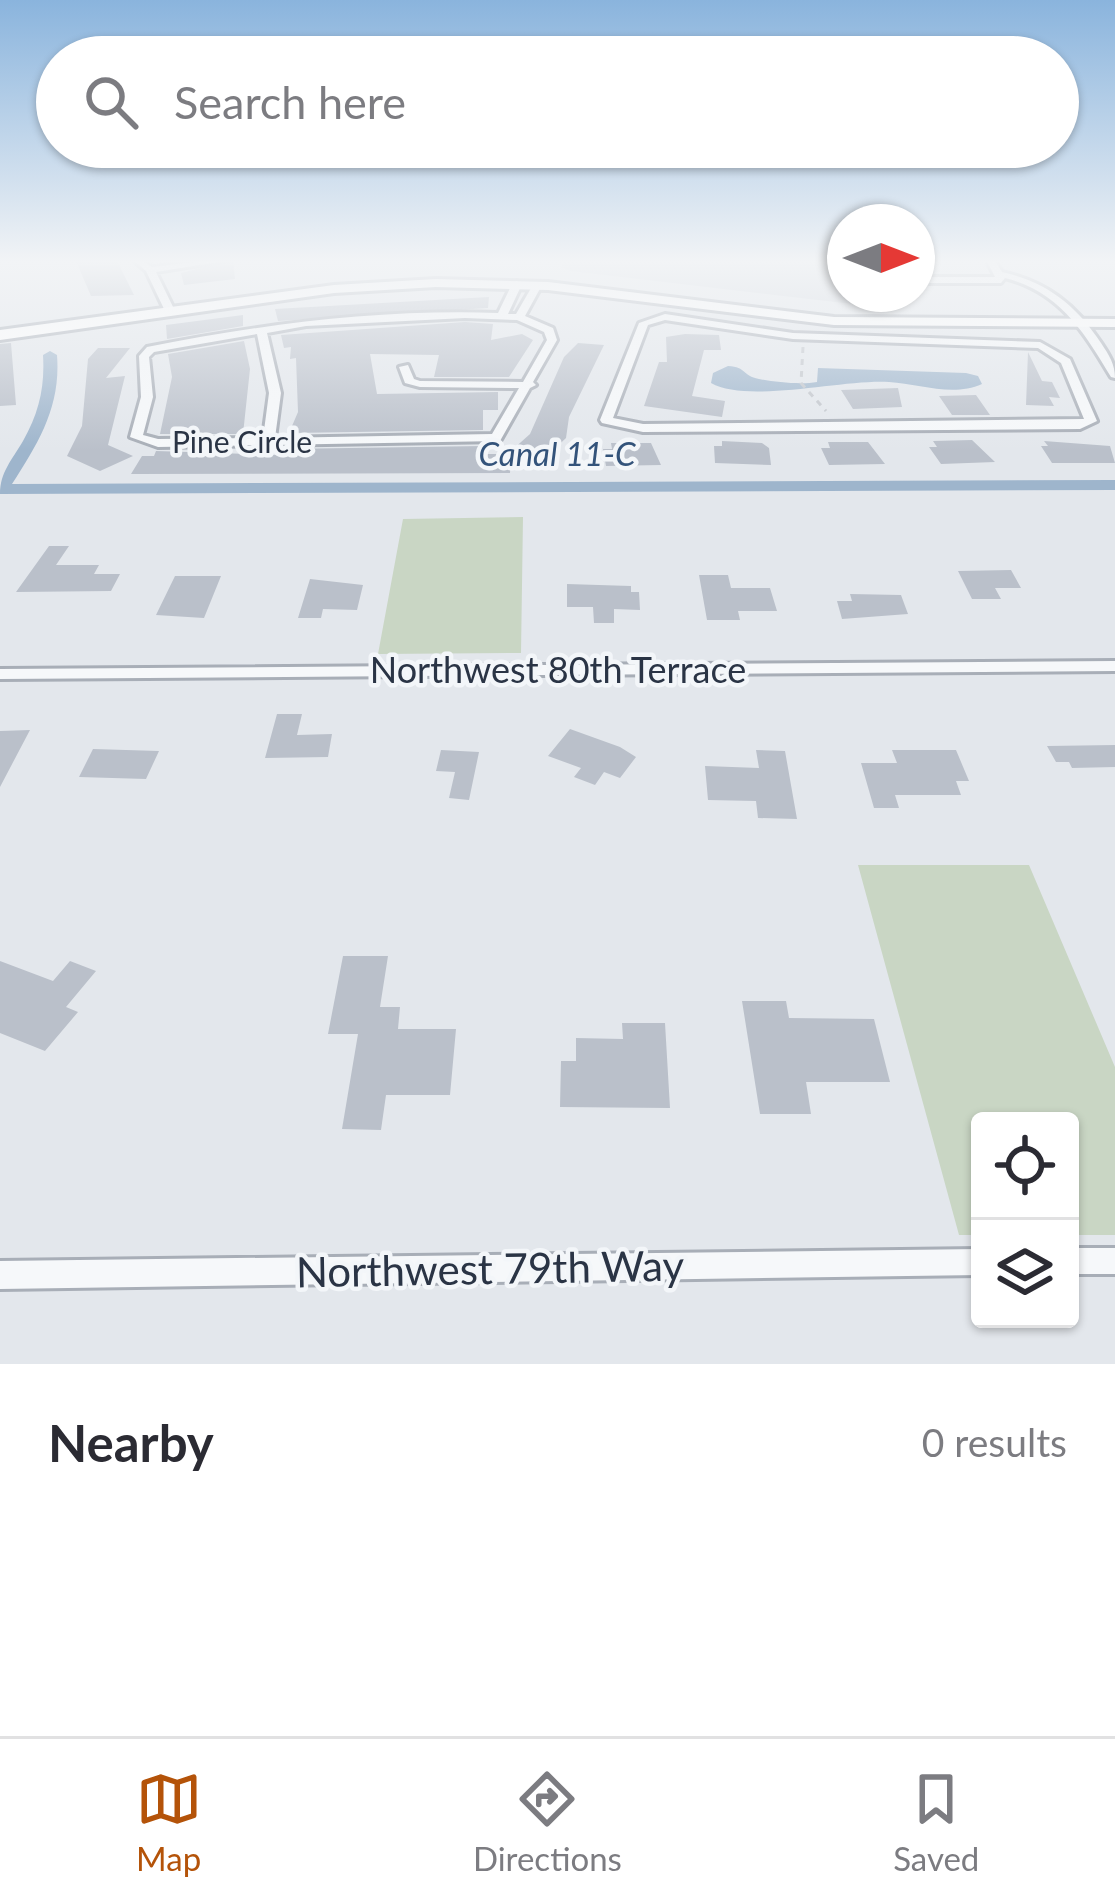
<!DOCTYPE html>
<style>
:root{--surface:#fff;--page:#f7f7f7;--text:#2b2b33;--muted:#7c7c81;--line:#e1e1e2;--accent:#b45309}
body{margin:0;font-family:Lato,sans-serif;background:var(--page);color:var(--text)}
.controls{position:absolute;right:36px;bottom:36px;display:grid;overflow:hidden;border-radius:12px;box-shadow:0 3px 9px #0004}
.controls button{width:108px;height:108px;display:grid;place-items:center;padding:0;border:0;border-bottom:3px solid var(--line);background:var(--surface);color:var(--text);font:60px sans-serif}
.compass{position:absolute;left:827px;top:204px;width:108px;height:108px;border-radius:50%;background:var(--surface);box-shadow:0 3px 9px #0004;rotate:90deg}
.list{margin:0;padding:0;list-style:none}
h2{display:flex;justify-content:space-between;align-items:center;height:156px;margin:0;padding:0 48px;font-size:51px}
h2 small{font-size:39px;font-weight:400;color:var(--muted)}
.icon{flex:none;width:66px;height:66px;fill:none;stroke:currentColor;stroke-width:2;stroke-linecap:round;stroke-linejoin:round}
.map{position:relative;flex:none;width:1115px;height:1364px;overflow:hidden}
.search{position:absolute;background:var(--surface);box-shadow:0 3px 9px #0004;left:36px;right:36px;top:36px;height:132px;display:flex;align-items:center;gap:30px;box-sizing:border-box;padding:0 42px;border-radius:66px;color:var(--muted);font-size:45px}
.sheet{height:372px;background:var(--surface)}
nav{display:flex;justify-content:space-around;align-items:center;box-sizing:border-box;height:168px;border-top:3px solid var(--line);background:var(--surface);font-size:33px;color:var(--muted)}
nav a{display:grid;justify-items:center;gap:6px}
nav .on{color:var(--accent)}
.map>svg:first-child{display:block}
.built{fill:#d1d6de}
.green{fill:#c9d6c4}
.water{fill:#9eb5cc}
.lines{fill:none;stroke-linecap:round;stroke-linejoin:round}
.canal{fill:#9eb5cc;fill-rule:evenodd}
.building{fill:#bac0ca}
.street-casing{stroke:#a8aeb7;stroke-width:6}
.secondary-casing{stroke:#a8aeb7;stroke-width:6}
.path{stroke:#c1c5cb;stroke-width:3;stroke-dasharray:6 6;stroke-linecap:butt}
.street{fill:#f6f8fa;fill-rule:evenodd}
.secondary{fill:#fff;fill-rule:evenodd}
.labels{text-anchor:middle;stroke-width:9;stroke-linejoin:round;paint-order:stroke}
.far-street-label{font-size:30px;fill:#2a3445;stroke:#f3f6f9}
.far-water-label{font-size:33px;font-style:italic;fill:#33537a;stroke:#f3f6f9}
.street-label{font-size:36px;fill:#2a3445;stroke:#f3f6f9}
.near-street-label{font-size:42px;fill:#2a3445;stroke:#f3f6f9}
</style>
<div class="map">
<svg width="1115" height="1364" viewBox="0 0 1115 1364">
<rect width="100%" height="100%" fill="#e3e7ec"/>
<path class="built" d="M564,261H845V294H858L861,305L571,271L561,267Z"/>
<path class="green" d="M523,517L521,653L378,654L403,519Z
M1029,865L1115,1067V1235H1070V1121H980V1235H959L858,865Z"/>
<path class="water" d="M728,366C747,367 742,376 759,379C775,382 801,385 817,382L818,368L966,373L978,376L982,384C953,397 919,384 889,382C843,379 748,404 711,383L713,373Z"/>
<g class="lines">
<path class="canal" d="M50,351L57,355C61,406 39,442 12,484L1115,480V490L0,494C0,472 12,460 23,441C39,413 45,387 43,355Z"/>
</g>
<path class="building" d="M76,261H117L134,295L91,296Z
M228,261H233L235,279L184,285L181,273Z
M489,297L488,308L278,321L275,309Z
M243,315V326L167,339L166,325Z
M465,322L493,324L491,340L522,334L533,340L509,377H434L439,355L370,354L377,394L498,392V410H483V430L289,433L298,412L296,358L290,359L291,347L284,348L281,335Z
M685,334L719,335L721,350H704L692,396L725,401L722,417L644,406L659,362H667L666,337Z
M244,341L250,369L243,434H160L172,377L168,354Z
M11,343L16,405L0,406V344Z
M578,343L604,345L569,417L566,438L545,458L511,451L530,434L564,357Z
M98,348H130L106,378L125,376L108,445L133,456L100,471L67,456L82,426L88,359Z
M1028,352L1042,381L1052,382L1060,398L1049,397L1054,406L1026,405Z
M898,388L902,407L853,409L841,390Z
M976,395L990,415H952L939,396Z
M972,440L995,462L941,464L929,447H937L933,441Z
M722,441L762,443L769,448L771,465L715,463L714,446H722Z
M1044,441L1110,446L1115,463H1052L1041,446H1048Z
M828,442H868L885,464L829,465L821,448H830Z
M611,443H651L661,465L606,466L603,449H612Z
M483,446V454H511L510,473L131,474L142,456H154L156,451L279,455L282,449Z
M49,546H69L56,565H99L94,574H120L111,591L16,592Z
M1011,570L1021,588H995L1001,599H972L958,571Z
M699,575H728L731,588H770L777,611H738L740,620H707Z
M175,576H221L204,618L156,615Z
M310,579L363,585L357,610L323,609L321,618H298Z
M567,584L631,586V592H639L640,610L614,609V623H594L593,607H567Z
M850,594L901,595L908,614L842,619L837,601H852Z
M277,714H302L297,735L332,734L328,757L265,758Z
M570,729L620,747L636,757L620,778L604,772L595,785L574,777L581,768L548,756Z
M30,730L0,787V731Z
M1115,745V767L1072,768L1069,762H1056L1047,746Z
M93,749L159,751L146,779L79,777Z
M441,750L479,752L469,800L449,798L455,772L436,771Z
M756,750L785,751L797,819L758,818L756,801L708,800L705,766L759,768Z
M892,750H956L969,781H956L961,795H895L899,808H874L861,763H897Z
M343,956H388L380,1007H400L398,1029H456L450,1095H386L381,1130L342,1129L358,1034H328Z
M0,961L53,981L70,961L96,971L66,1007L78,1012L45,1051L0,1033Z
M742,1001H786L789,1018L874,1019L890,1082H806L811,1114H760Z
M622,1023H665L670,1108L560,1107L561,1061H576V1038L623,1039Z"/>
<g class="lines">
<defs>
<path id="street" d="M134,261H143L152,267L203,261H224L156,272L175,311L170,314L165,311L146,271Z
M987,261H995L1002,272C1047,282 1076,305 1101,343C1109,355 1115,364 1115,378L1111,377C1084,332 1060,292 1005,278L1001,283H917V277H995Z
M517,281L522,284L508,314H516L534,283H540L542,285L525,316L553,328L557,340L533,382L536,385L530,388L500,441L158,447L130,437L141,397L139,356L147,347C262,324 381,309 498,313L512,284ZM465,318L517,320L544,332L547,340L523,382L420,381L414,379L408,365L399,367L405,383L420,387L519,388L492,434L275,438L281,393L267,333L306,326ZM257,334L269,393L263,438L158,439L143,435L153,397L149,357L154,352Z
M665,314L793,333L1040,342L1070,359L1097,421L1080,429L643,432L602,423L600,420L639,323ZM665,320L793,339L1038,348L1061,363L1084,419L643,424L613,418L648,325Z
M1115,661V671L0,679V669Z
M1070,1248H1115V1274H1070Z
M980,1249V1275L0,1289V1261Z"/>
<path id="secondary" d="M436,279L548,282L834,317L1115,319V327L834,325L548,290L436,287L334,293L0,340V330L334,285Z"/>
</defs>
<use href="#street" class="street-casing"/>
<use href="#secondary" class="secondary-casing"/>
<path class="path" d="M803,347L801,383L826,411"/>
<use href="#street" class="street"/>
<use href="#secondary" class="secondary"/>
</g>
<linearGradient id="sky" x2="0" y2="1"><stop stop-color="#8ab4dd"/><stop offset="0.58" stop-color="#f2f4f6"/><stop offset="1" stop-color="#f2f4f6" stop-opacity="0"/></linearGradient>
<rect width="1115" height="451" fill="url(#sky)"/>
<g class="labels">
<g class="far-street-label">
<text x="242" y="453">Pine Circle</text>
</g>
<g class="far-water-label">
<text x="557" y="466">Canal 11-C</text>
</g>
<g class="street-label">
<text x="558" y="683">Northwest 80th Terrace</text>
</g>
<g class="near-street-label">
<text transform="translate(490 1269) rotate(-1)" y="15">Northwest 79th Way</text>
</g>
</g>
</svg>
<div class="controls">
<button><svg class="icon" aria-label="locate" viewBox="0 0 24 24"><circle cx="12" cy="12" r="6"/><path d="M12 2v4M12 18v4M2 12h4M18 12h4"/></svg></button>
<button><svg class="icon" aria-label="layers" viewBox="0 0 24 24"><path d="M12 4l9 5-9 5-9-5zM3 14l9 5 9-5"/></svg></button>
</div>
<svg class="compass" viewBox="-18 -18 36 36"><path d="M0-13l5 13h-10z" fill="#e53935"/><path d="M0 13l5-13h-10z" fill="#7c7c81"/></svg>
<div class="search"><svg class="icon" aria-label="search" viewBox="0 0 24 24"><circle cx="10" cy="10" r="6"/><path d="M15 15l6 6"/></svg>Search here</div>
</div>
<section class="sheet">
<h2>Nearby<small>0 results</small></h2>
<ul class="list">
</ul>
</section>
<nav>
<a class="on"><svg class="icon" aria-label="map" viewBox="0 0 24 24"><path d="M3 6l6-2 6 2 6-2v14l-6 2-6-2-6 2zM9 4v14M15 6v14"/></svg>Map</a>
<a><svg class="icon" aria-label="directions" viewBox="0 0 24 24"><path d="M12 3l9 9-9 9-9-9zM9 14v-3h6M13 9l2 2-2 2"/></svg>Directions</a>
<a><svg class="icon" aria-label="saved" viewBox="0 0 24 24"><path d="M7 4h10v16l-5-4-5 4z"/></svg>Saved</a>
</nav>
